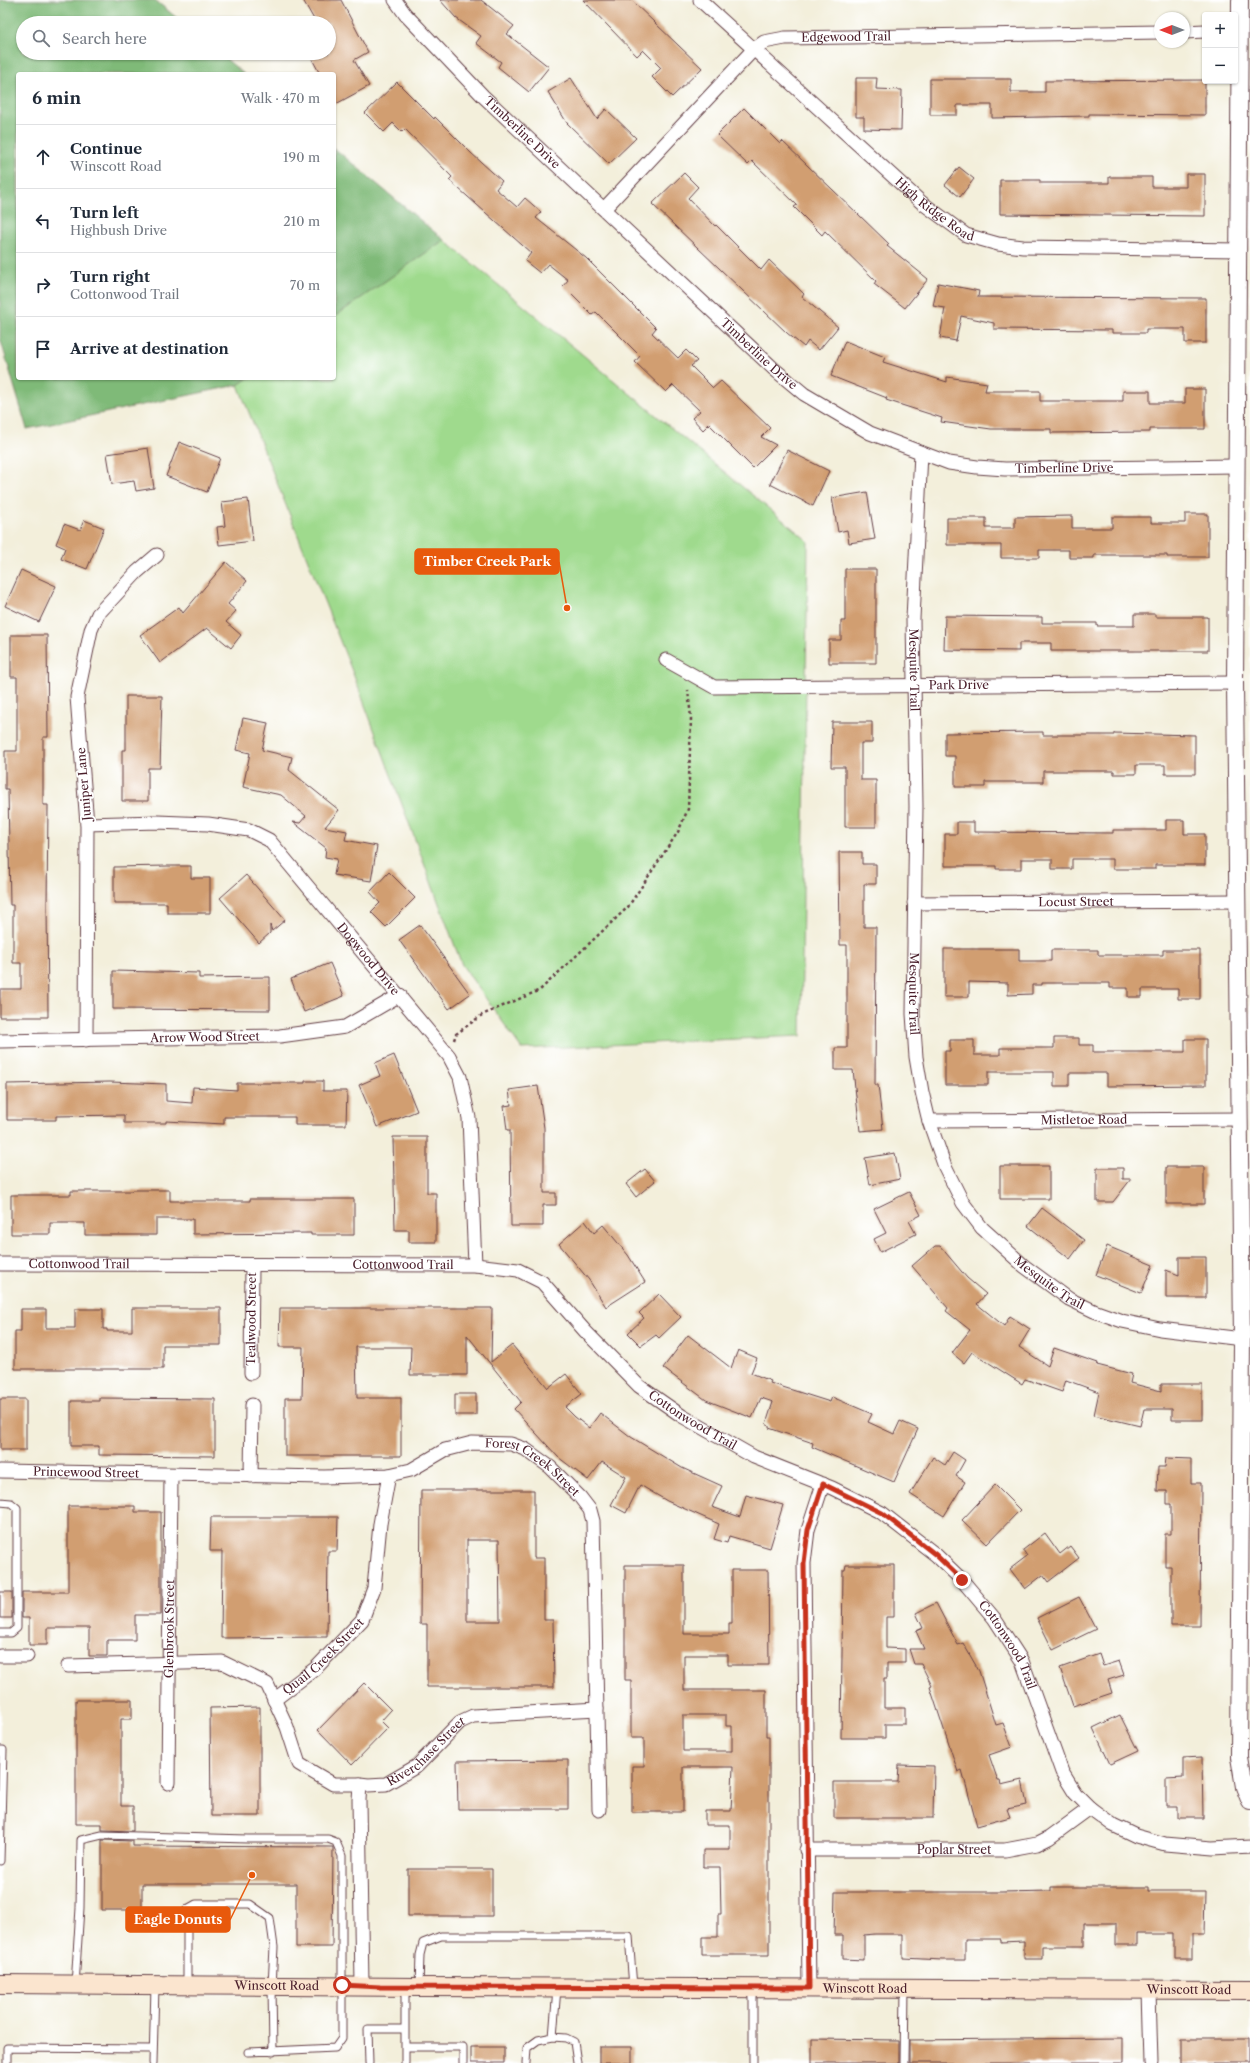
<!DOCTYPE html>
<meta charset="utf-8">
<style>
:root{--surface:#fff;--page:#f2f2f3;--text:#1f2937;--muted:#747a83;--line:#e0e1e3}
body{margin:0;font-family:"Libre Caslon Text",serif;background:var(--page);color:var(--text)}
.controls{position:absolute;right:12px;top:12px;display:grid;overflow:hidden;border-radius:4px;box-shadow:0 1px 3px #0004}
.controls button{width:36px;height:36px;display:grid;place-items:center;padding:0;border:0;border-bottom:1px solid var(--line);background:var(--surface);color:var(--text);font:20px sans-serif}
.compass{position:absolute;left:1154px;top:12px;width:36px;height:36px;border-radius:50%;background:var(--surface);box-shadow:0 1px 3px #0004;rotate:270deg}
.stop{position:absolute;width:12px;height:12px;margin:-9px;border:3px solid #c8321e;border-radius:50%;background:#fff}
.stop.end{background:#c8321e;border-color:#fff;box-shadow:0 1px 4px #0008}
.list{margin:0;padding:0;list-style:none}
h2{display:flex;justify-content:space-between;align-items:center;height:52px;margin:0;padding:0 16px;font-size:17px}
h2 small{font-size:13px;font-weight:400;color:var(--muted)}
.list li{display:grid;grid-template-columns:26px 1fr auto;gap:12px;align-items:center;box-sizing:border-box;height:64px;padding:0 16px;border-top:1px solid var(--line)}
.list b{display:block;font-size:15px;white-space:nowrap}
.list p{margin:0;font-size:13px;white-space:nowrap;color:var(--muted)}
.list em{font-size:13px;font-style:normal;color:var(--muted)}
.icon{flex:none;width:22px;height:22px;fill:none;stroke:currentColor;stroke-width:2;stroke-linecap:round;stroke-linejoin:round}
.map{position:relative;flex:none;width:1250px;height:2063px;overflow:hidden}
.search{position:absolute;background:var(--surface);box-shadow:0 1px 3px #0004;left:16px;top:16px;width:320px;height:44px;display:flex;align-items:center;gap:10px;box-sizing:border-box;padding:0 14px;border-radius:22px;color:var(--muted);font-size:15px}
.panel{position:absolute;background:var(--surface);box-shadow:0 1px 3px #0004;left:16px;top:72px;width:320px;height:308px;border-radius:4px}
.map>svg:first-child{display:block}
.green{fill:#9fda8d;stroke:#747c5c}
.forest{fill:#7fba78;stroke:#646c52}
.building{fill:#d19e71;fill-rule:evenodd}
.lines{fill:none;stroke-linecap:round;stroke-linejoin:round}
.service-casing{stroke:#633e45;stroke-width:9}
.minor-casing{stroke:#633e45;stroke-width:15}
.tertiary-casing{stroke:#633e45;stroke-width:18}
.secondary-casing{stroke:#633e45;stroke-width:20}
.path{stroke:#633e45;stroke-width:2.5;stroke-dasharray:3 3;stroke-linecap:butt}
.service{stroke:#fff;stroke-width:7}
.minor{stroke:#fff;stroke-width:13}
.tertiary{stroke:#fff;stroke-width:16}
.secondary{stroke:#fbe5cf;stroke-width:18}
.route{stroke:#c8321e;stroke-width:5}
.labels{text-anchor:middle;stroke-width:3.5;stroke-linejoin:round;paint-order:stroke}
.street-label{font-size:12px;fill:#4a1f2b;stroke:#fff}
.leader{fill:none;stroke:#e8590c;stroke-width:1.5}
.callout-dot{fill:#e8590c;stroke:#fff;stroke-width:1.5}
.callout{fill:#e8590c;stroke:#e8590c;stroke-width:1.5}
.callout-label{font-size:13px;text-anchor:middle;font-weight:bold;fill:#fff}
</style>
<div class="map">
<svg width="1250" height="2063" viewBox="0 0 1250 2063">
<rect width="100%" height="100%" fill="#fff"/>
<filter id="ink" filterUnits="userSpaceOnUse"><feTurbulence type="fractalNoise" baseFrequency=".025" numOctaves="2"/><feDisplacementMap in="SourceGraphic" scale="8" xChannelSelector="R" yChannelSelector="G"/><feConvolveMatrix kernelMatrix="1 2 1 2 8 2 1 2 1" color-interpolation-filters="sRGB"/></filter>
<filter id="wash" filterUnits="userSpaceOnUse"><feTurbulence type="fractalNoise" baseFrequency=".012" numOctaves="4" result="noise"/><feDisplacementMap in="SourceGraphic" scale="16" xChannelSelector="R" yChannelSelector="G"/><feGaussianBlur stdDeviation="0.9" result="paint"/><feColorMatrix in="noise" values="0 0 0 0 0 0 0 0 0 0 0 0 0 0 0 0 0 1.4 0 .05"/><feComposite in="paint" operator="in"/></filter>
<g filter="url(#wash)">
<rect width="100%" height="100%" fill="#f3efdb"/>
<path class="green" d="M444,240L808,541L801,1036L522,1049L462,965L354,676L238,385L248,378H334V317Z"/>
<path class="forest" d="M0,0H155L183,23H23V53H219L244,74H18V378H248L238,385L27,429L0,338Z
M334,148L444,240L334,317Z"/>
<g id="blocks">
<path class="building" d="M303,0H341L368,52L354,60L369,86L334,105V74H320L312,59L323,53H329V23H316Z
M440,0H481L514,26L507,34L549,67L529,92L498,67L501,62L476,43L481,36L456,18Z
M583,0H631L702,68L672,97L652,77L661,68L643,50L637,56Z
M571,78L597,119L606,109L636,138L609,164L567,123L548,92Z
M856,78H877L876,89L902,90L901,130L864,129V117H856Z
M930,79H1011V92H1045V81L1205,80V115L1089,114V116L992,118V105H957V115H930Z
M397,82L434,119L435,117L471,153L502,181L496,189L517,207L525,198L541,212L536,218L586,258L656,328L652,333L678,358L686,350L697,361L691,366L713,388L721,381L770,428L761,437L776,445L753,468L709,424L703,430L692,418L700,411L673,385L666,392L635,362L640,356L596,312L592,315L563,286L568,280L548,264L540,273L525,261L531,253L449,180L452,177L405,129L402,132L393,123L384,132L365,113Z
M744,108L780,144L782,141L858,214L889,244L887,246L928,279L905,308L874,284L876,281L825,231L822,235L794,207L797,205L752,161L748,165L717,135Z
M959,167L974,179L960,197L945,185Z
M684,173L698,187L688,198L715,226L716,225L761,270L769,260L804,294L802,297L838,327L819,350L808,341L804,347L787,333L652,204Z
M1186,174H1205V216L1000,214V180H1040V183H1109V177H1152V187H1186Z
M938,283L979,291L978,297L1206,298V343H1185V329H1146V333H1112V330L994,329V323L961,316L956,341L940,338L945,308L933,306Z
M845,341L885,357L883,362L947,382V377L987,383L985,391H1040V401H1123V391H1150V403H1185V389H1205V429H1150V432L1051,433V429H991L941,422L942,418L886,400L887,398L831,376Z
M179,442L220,458L207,492L166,476Z
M148,448L154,488L136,491L134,481L112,484L107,454Z
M787,450L829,471L813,506L770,484Z
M867,492L875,539L849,543L847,530L838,532L832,498Z
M248,499L253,541L219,545L217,527L225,526L222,502Z
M1185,514H1208V557H1167V555H1094V558H1069V550H1039V558H1001V545H947V518H986V528H1015V517L1072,516V528H1112V517H1151V523H1185Z
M84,520L104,528L87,569L61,559L65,548L56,544L64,524L80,530Z
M226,562L247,581L228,604L236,611L226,622L241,635L231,648L207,628L160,663L140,635L179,607L183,613Z
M845,569H876V663H829V640H841V621H845Z
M21,570L56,586L39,622L5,606Z
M1134,614H1155V617H1208V651H1051V643H1019V651L944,650L945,616L1042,617V623H1097V626H1134Z
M11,635H47L48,737H43V805H48L47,905L48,1017H0V989H21V963H13V905H10L8,789H5V751H17V677H11Z
M126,696H162L160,768H148V801H122V750H126Z
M243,718L268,723L262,750L292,757L289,770L339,810L325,827L347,831L345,840L377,846L371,881L334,875L337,859L325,857L326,848L293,822L300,823L306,816L281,795L243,787L250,753L236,750Z
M832,722H872V743H861V780H876V827H845V767H831Z
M1043,732V735H1114V733L1195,735V774H1165V765H1136V774H1114V771H1043V782H985V787H955V756H945V733Z
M1166,820H1184V834H1205V865H1155V869H1113V859H1072V869H1052V859H1021V869H996V866H945V834H957V822H974V832L1113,833V830H1166Z
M839,852H862V864H876V884H864V927H876L875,1085H878L883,1129L860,1131L853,1070H835V1048H847V945H840Z
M167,866H191V878H210V913H167V903H114V867Z
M389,872L415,898L386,927L371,912L380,903L370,892Z
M246,875L285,920L272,931L270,925V933L259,943L220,898Z
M420,925L470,994L449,1009L399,940Z
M944,949H1019V961H1051V950H1098V955H1163V950H1200V999H1178V989H1142V997H1128V988H1110V983H1042V985H1032V994L1008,995V983L969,982V997H944Z
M330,963L344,996L304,1012L291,979Z
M113,971L199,973V978L270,977V1010L113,1009Z
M1054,1038H1079V1045H1093V1052H1185V1039H1206V1085L1107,1086V1073H1069V1086H1054V1072H988V1085H945V1051H950V1040H974V1055H1000V1048H1054Z
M394,1055L417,1111L377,1127L359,1085L380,1076L375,1063Z
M305,1081H323V1091H347L346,1125H295V1117H224V1124L166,1121V1123H124V1115L56,1116V1120H7V1084L110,1082L166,1084V1101L192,1103L193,1087L237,1090V1083H305Z
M538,1086L544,1128V1193H556V1205H543V1226H511L510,1130H507L504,1106L511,1105L509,1090Z
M393,1137H427V1193H436V1242H409V1230H395Z
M895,1153L900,1179L870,1185L865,1158Z
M1000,1166H1049V1199H1000Z
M1166,1167H1204V1204H1166Z
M1097,1168H1123V1179H1131L1113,1202H1097Z
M645,1169L655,1181L636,1197L626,1184Z
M132,1190H170V1201H250V1199H354V1235H311V1233L193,1234V1219H156V1235H85V1223H50V1234H11V1195H71V1191H132Z
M909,1192L921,1215L909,1221L916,1234L880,1252L874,1239L886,1233L874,1209Z
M1042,1208L1084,1240L1070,1259L1028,1226Z
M585,1221L594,1233L603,1225L628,1255L645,1282L606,1307L589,1280L559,1244Z
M935,1246H940L967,1278L986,1294L977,1304L1004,1326L1010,1316L1030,1329L1019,1347L1048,1366L1054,1348L1098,1363L1097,1365L1132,1374L1130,1383L1161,1391V1384H1202V1420H1172V1409H1144L1140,1426L1094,1415L1099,1392L1066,1380L1062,1392L1025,1379L1022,1384L972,1352L964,1363L952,1353L970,1330L946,1311L948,1308L912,1266Z
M1107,1246L1153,1265L1141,1293L1096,1275Z
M1179,1257H1206V1298H1166V1270L1179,1275Z
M659,1294L681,1317L659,1338L656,1335L641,1346L628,1333L644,1318L639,1313Z
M132,1308H221V1345H163V1369H15V1331H21V1309H46V1328H75V1309H103V1329H107V1331H132Z
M280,1308H492L491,1362L512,1345L548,1388L566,1374L582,1394L565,1407L575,1417L589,1428L600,1413L631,1437L682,1468L722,1486L712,1507L740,1517L746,1495L783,1505L770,1548L729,1536L727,1543L714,1539L719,1524L667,1501L640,1485L626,1513L611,1505L626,1477L602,1462L588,1480L558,1457L514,1409L521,1402L467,1335V1375H410L411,1347H356L357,1398H401V1456H285V1398H302L303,1347H279Z
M688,1335L731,1368L738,1350L757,1358L751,1373L771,1381L770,1383L830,1402L832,1397L872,1414L868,1422L894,1434L900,1421L918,1429L894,1482L812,1447L813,1443L769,1428V1426L766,1424L773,1402L761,1398L752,1418L706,1400L663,1368Z
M455,1394H476V1415H455Z
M99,1398L215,1399V1456L99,1455V1446H71V1401H99Z
M0,1399H26V1450H0Z
M953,1452L965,1460L956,1476L965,1482L944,1516L910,1494L933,1457L945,1465Z
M1166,1458L1191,1459V1483H1201L1200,1626H1171V1566H1165V1534H1171V1504H1167V1491H1157L1158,1467H1165Z
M995,1485L1020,1510L987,1544L962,1520Z
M421,1490H534V1558H544V1620H553L554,1687H427V1624H420ZM467,1540H499L500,1621H467Z
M68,1506H135V1512H161V1615H135V1640H107V1656H89V1628H47V1645H29V1618H22V1592H68Z
M211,1517H338L337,1551H328L327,1637L221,1638L222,1551H210Z
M1045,1533L1060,1554L1070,1546L1079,1558L1048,1582L1043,1575L1025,1589L1010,1569L1027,1556L1023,1550Z
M625,1565H684V1634H729V1623H732V1570H768L769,1665H728V1655H684V1690H766V1736H769V1955H702V1937H718V1914H721L720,1867H703V1850H730V1825H705V1811H731L733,1767H683V1812H632V1766H644V1738H631V1680H625ZM683,1715H726V1726H732V1751H683Z
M846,1565H894V1617H886V1648L905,1649V1663H887V1679H884V1708H905V1724H885V1738H841L843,1570H845Z
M0,1592H12V1618H0Z
M1079,1597L1096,1629L1053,1650L1037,1618Z
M936,1603L958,1645L963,1643L979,1671L996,1725L1003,1723L1012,1747L989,1755L998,1781H1000L1001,1785L1022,1780L1027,1805L1007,1809L1010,1817L977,1826L962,1770L958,1772L930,1687L932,1686L921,1664H914L909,1649H924L916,1631L923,1628L916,1613Z
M1099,1654L1103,1666L1119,1661L1124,1675L1108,1680L1112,1693L1073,1706L1060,1668Z
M364,1683L391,1710L381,1721L388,1728L352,1765L318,1730Z
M76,1700H132V1719H121V1806H133V1831L102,1830V1824H76Z
M260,1707V1816H211L210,1708Z
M1120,1715L1138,1751L1110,1764L1093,1728Z
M1202,1757L1203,1818H1178V1806H1166V1779L1183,1778V1758Z
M568,1760V1809H458L457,1761Z
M899,1765L934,1766L933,1818H834V1782H898Z
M102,1840L133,1841V1846L333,1847L332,1947H296V1884H142V1910H102Z
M408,1869H492V1916H408Z
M1051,1887H1149V1891H1205L1204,1935H1192V1959H1173V1934H1137V1946H1116V1923H1084V1946H1042V1959H1024V1941L1001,1942V1939H965V1960H942L903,1958V1934H875L864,1935V1960L843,1959V1935H834L835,1892H1001L1051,1891Z
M1122,2038V2063H909V2040Z
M812,2039L899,2040V2063H812Z
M1180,2039H1250V2063H1180Z
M471,2047H504V2063H471Z
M599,2047H632V2063H599Z"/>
</g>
</g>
<g filter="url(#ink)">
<use href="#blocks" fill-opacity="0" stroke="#633e45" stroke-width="1"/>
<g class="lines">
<defs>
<path id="service" d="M0,1502L11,1503L17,1508V1628L11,1633H0
M0,1750H3L0,1861
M75,1985L80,1908L81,1840L102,1835L248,1839H328L336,1842L342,1856V2038L335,2048L248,2052
M187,1985V1909L196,1904H250L270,1918L274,1947L272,1986L273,2052
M405,1987V2063
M419,1987L420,1955L423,1943L441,1936H629L633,1987
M753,1988V2063
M553,2037L566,2038L574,2042L577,2063
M405,2047H463V2063
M7,2063V2048L153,2049
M153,2063L155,1986
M369,2063L368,2029H405
M526,2063L527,2048L538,2040L553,2037L557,1988
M904,2063L905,1989"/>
<g id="minor">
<path id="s1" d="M395,0L405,14L483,96L774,369L804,394L870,433L949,463L977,467L1005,469L1236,466"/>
<path id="s2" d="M700,0L921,202L966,235L998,244L1023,247L1239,250"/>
<path d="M1184,32L1205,31"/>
<path id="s3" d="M604,209L753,50L764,42L785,38L1160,32"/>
<path id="s4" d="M921,453L913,619L916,806L913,1014L916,1057L922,1092L929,1121L945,1167L963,1203L982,1228L1024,1266L1069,1299L1094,1311L1122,1321L1160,1329L1242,1339"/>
<path id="s5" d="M666,660L714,687L1235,683"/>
<path id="s6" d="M87,824L157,822L208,824L249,830L269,840L449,1056L460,1077L469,1118L475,1265"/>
<path id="s7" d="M914,903L1237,901"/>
<path d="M86,1040L87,824L77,697L91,630L98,614L137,572L157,555"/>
<path id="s8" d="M0,1041L280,1036L345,1027L400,995"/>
<path id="s9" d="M929,1121L1240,1119"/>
<path id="s10" d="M0,1264L475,1265L518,1270L542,1282L585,1331L639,1386L682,1416L754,1457L832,1488L882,1513L936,1555L962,1580L994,1618L1022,1661L1062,1772L1075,1793L1090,1808L1113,1825L1136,1836L1165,1844L1212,1848L1250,1846"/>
<path id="s11" d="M251,1373L252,1266"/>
<path id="s12" d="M0,1471L324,1477L389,1475L411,1470L445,1450L472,1443L511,1444L525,1449L550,1467L580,1497L590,1510L593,1521L599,1810"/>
<path d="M251,1476L252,1405"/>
<path d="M0,1656H27"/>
<path id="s13" d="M68,1666L222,1662L267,1684L287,1727L299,1764L333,1784H360L368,1785L386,1784L417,1766L460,1722L473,1716L597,1709"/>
<path id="s14" d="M274,1700L316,1668L362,1620L374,1588L380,1524L389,1475"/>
<path id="s15" d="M168,1783L171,1475"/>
<path d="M360,1784L359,1800L362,1985"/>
<path id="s16" d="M806,1850H1005L1037,1844L1049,1838L1090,1808"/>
<path d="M809,1988L804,1563L808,1530L823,1484"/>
<path d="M1149,1990L1151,2063"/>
</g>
<path id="tertiary" d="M1240,0L1235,683L1242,1339L1239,1757L1244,1787L1250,1802"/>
<g id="secondary">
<path id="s17" d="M0,1984C140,1986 279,1985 419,1987L1250,1990"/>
</g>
</defs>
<use href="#service" class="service-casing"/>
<use href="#minor" class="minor-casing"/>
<use href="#tertiary" class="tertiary-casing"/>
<use href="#secondary" class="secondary-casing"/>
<path class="path" d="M454,1040L456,1034L482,1015L540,990L628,907L678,832L688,809L691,718L688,690"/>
<use href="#service" class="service"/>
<use href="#minor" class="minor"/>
<use href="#tertiary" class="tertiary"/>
<use href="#secondary" class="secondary"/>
</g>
</g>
<g class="lines" filter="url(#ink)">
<path class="route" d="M342,1985L380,1987L809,1988L804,1563L808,1530L823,1484L882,1513L936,1555L962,1580"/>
</g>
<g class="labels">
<g class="street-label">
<text dy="4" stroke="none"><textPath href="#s3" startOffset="314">Edgewood Trail</textPath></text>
<text dy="4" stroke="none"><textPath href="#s1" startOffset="184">Timberline Drive</textPath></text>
<text dy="4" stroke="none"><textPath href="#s2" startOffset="315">High Ridge Road</textPath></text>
<text dy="4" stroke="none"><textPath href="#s1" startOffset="508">Timberline Drive</textPath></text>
<text dy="4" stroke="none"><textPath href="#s1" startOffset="845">Timberline Drive</textPath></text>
<text dy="4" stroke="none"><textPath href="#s4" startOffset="217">Mesquite Trail</textPath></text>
<text dy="4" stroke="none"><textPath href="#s5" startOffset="300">Park Drive</textPath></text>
<text transform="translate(84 784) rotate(-95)" y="4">Juniper Lane</text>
<text dy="4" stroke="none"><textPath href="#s7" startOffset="162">Locust Street</textPath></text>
<text dy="4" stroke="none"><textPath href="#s6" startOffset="340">Dogwood Drive</textPath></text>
<text dy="4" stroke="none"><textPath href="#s4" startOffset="541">Mesquite Trail</textPath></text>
<text dy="4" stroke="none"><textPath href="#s8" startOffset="205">Arrow Wood Street</textPath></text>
<text dy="4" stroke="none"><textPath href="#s9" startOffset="155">Mistletoe Road</textPath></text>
<text dy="4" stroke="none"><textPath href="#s10" startOffset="79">Cottonwood Trail</textPath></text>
<text dy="4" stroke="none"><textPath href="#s10" startOffset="403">Cottonwood Trail</textPath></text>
<text dy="4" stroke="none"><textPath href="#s4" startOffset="877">Mesquite Trail</textPath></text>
<text dy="4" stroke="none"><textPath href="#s11" startOffset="54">Tealwood Street</textPath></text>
<text dy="4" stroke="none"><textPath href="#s10" startOffset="751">Cottonwood Trail</textPath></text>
<text dy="4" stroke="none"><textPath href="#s12" startOffset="547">Forest Creek Street</textPath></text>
<text dy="4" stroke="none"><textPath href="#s12" startOffset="86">Princewood Street</textPath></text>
<text dy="4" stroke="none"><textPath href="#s15" startOffset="154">Glenbrook Street</textPath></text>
<text dy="4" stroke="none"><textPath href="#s10" startOffset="1147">Cottonwood Trail</textPath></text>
<text dy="4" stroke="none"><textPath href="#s14" startOffset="66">Quail Creek Street</textPath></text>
<text dy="4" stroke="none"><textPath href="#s13" startOffset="435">Riverchase Street</textPath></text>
<text dy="4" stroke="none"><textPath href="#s16" startOffset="148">Poplar Street</textPath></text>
<text dy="4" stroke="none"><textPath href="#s17" startOffset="277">Winscott Road</textPath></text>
<text dy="4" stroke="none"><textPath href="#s17" startOffset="865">Winscott Road</textPath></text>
<text dy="4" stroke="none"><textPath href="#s17" startOffset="1189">Winscott Road</textPath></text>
</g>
</g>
<path class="leader" d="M567 608L559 562M252 1875L230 1920"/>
<g class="callout-dot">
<circle cx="567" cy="608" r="4"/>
<circle cx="252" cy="1875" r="4"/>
</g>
<g class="callout">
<rect x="415" y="549" width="144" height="25" rx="4"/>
<rect x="126" y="1907" width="104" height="25" rx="4"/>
</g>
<g class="callout-label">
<text x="487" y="566">Timber Creek Park</text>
<text x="178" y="1924">Eagle Donuts</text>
</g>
</svg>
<div class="controls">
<button>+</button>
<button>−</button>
</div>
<svg class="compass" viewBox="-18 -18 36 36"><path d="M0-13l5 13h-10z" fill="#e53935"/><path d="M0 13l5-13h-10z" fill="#747a83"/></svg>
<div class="stop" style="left:342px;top:1985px"></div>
<div class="stop end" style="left:962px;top:1580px"></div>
<div class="search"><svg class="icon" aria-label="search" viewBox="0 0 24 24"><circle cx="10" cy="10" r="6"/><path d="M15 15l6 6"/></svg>Search here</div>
<section class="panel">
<h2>6 min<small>Walk · 470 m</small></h2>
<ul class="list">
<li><svg class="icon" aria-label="ahead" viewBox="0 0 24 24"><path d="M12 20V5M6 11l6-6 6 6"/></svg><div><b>Continue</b><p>Winscott Road</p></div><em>190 m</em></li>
<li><svg class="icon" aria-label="left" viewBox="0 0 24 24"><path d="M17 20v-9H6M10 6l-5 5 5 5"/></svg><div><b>Turn left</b><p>Highbush Drive</p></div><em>210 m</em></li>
<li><svg class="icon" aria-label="right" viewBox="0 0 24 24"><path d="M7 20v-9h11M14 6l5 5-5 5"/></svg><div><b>Turn right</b><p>Cottonwood Trail</p></div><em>70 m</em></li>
<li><svg class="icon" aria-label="arrive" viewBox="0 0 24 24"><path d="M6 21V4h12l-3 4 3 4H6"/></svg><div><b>Arrive at destination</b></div></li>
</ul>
</section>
</div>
